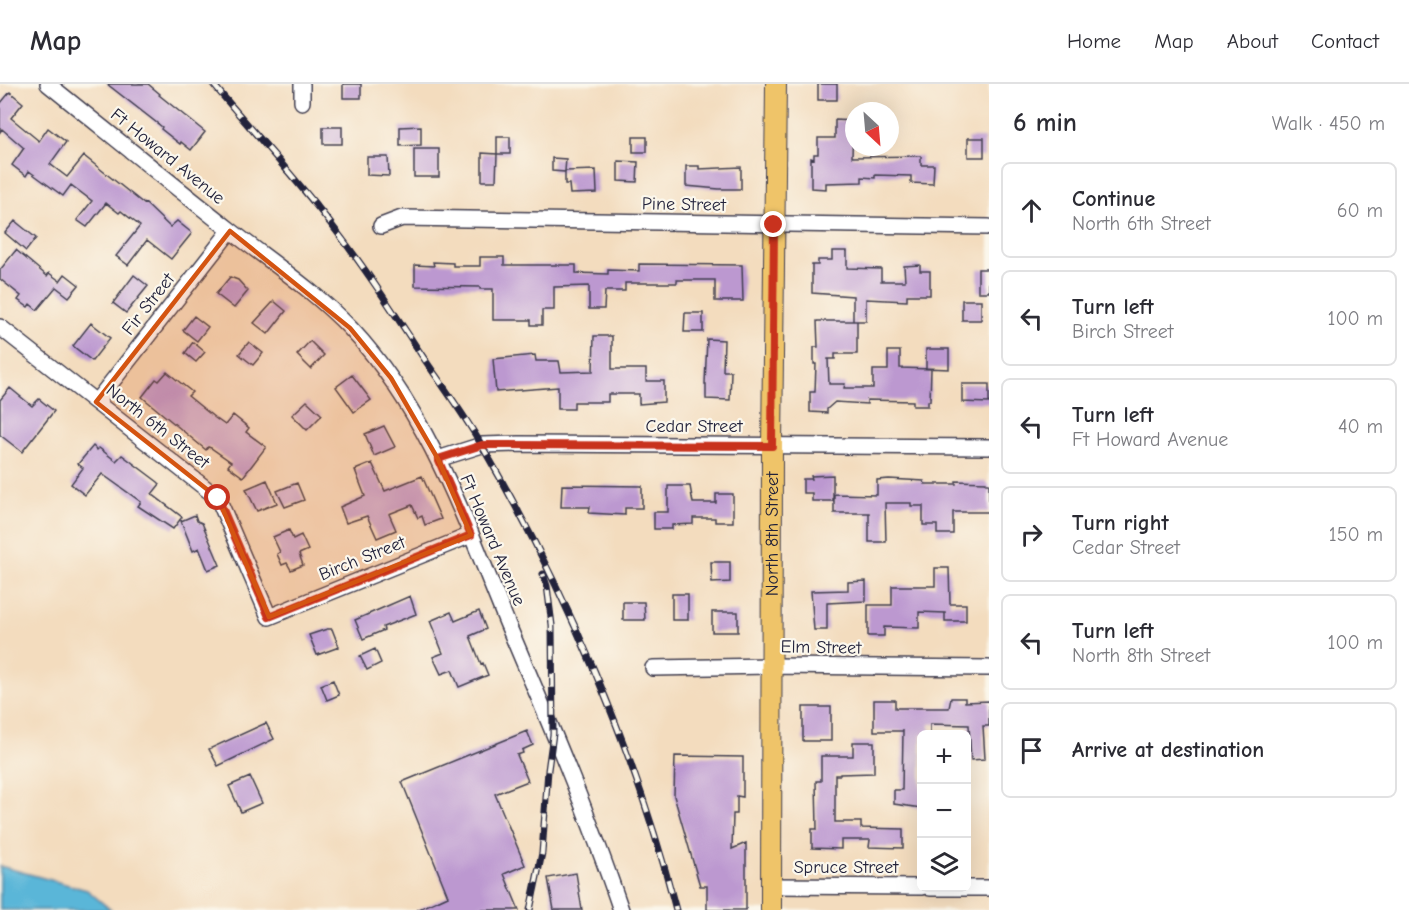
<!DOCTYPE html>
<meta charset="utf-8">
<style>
:root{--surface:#fff;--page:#f7f7f7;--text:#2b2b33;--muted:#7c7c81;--line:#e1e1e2}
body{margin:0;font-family:"Comic Neue",sans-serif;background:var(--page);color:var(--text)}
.controls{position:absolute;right:18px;bottom:18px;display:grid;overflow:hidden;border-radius:9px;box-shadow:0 6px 24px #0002}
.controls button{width:54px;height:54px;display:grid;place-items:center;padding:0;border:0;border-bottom:2px solid var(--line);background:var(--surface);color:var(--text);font:30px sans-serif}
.compass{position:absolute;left:845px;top:18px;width:54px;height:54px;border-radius:50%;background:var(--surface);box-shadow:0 6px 24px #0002;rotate:154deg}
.stop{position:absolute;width:18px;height:18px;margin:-14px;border:4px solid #c8321e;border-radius:50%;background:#fff}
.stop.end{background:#c8321e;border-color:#fff;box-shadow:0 2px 6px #0008}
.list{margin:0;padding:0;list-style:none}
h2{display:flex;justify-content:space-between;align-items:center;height:78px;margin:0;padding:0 24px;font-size:26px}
h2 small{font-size:20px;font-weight:400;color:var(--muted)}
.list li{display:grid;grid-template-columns:39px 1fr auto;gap:18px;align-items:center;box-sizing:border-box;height:96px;margin:0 12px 12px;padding:0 12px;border:2px solid var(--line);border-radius:9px}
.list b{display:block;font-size:22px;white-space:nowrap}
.list p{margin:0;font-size:20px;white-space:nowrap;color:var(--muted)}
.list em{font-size:20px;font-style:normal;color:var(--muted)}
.icon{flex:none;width:33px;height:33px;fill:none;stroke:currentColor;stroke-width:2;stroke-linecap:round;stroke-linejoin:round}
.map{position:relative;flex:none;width:989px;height:826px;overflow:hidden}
header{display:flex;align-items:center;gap:36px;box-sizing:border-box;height:84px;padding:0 30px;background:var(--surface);border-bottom:2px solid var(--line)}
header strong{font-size:28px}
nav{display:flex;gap:33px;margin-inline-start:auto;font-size:21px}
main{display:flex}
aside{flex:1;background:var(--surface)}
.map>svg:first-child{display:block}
.water{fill:#5ab6d8;stroke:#3e6c8a;stroke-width:1.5}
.building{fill:#bc98d0}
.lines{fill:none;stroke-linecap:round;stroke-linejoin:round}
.minor-casing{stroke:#413e4f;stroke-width:18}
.major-casing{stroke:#413e4f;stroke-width:22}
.minor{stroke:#fff;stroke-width:15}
.major{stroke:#efc469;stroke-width:20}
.rail-casing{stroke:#22223b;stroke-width:7}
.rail{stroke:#fbf7ec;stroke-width:4.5;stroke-dasharray:14;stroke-linecap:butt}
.route{stroke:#c8321e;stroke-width:8}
.marked{fill:#d45411;fill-opacity:0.2;stroke:#d45411;stroke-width:4.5;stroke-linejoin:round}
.labels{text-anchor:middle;stroke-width:4.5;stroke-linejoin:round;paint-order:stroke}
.street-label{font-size:18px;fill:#22223b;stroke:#fbf7ec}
</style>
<header>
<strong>Map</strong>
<nav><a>Home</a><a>Map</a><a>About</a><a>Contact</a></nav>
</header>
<main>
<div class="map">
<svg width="989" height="826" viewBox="0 0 989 826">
<rect width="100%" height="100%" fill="#fbf7ec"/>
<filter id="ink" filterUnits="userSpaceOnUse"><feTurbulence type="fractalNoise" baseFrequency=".0167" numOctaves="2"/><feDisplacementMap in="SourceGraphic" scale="12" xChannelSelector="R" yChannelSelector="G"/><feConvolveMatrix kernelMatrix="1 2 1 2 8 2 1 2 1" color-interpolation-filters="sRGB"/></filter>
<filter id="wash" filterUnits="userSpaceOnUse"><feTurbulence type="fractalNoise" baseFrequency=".008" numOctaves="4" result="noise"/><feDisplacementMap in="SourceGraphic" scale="24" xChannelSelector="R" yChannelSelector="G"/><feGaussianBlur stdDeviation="1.35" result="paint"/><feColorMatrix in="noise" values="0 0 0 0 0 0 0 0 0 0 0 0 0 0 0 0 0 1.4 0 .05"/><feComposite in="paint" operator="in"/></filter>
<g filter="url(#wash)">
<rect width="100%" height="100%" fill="#f3dcbe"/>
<path class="water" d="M0,782L87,806L111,826H0Z"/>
<g id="blocks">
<path class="building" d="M107,0H148L160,10L159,11L205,48L191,66L181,58L180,60L161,45L162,43Z
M343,0H361V14H343Z
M818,0H837V16H818Z
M10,8L23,19L11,34L39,57L48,44L66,58L50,80L67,93L84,72L144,120L145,119L170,143L177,137L192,149L171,175L147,156L128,181L116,172L140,142L121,127L119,129L106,119L87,143L77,136L92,117L71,101L63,112L29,87L26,92L12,81L24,64L2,45L0,48V20Z
M835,36L853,37L852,73L921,72V81H934L933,100L911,99V92L875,91V94L862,93V98L826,99V105L811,104V74L814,75V70H818V54H835Z
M421,42V61L400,62V43Z
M323,43H342V60H323Z
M497,53H510V70H497Z
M633,53H647V68H633Z
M968,54H984V73H968Z
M414,65H439V93H414Z
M482,69L497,70L496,97H482Z
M367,73H388L389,92L367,91Z
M552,74L566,75L565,87L596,86L597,109L570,110L569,100H565V88L552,87Z
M618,77L638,78L637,98L618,97Z
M686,82H699V85L741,83V105H719L686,102Z
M15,137L36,154L26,167L5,149Z
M16,166L47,192L49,189L60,197L65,190L79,201L69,213L56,203L37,226L30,220L28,223L18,216L21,212L0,195V186Z
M832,167H847V184L881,185V197H905L904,182L920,181V187H930V211H907V217L866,215V237H853V212L812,209V181H818V176H832Z
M480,173H504V181H576V189L608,190V186L639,187V180L742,181L743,217H715V196H677V199H625V207H605L604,225H589V202L554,203V226H542V241H531V236H493V205H480V203L415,202V181L434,182L433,178L453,179V182H480Z
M978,185H989V208H978Z
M134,191L148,202L126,229L113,219Z
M230,193L238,196L248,207L234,224L216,210Z
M962,216H981V236H962Z
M274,217L286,227L268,250L254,239Z
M685,229H703V248H684Z
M194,232L208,243L197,257L183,246Z
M817,237H857V270H835V275H828L829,300H845L844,304H873V286H888V267H900V284L931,285L930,317H928V322H913V317L867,316V320L835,318L827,325V329L810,328V308H815L816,280H814V263H818Z
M91,239L110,254L92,277L73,262Z
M594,252H612V285H646V297H664V318L639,320V310H608V318H574V325H558V303L496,308L493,275L535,271L536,277H559L561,288L593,287Z
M707,255L724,256L723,287H731L730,316L706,315V300H705Z
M310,257L324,271L311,285L297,271Z
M193,258L205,268L196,278L185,269Z
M249,258L263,269L253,281L239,270Z
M926,265H949V285L926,284Z
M167,288L192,308L188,312L215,334L225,341L233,331L249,344L246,348L266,363L243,393L228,382L231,378L211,364L208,363L206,366L142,313L156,295L159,297Z
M352,291L371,316L354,328L336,303Z
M962,300H989V319L962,318Z
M10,304L32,322L39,315L54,327L22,368L0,351V316Z
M307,317L322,331L307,346L292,331Z
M384,342L395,363L374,372L365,350Z
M93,362L97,366L99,364L116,377L122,371L158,398L160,400L152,410L182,433L173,445L138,422L141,418L102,390L85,411L71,400L83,384L78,380Z
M372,379L385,407L422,392L441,435L425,441L422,432L418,434L412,421L389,430L396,446L377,454L367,432L346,439L340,423L365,412L355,386Z
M833,391V417H812V409H803V395H812L811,392Z
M889,395L924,397L925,400H956V397L986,398V400H989V428H953V450H937V441H923V422H911V419H885L886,458H869V429H834V410L877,411V396Z
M267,396L277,419L257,427L246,405Z
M297,399L304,416L285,423L277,407Z
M562,401L642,402V424H625V431L589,429L590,423H561Z
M668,402H690L693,419H716V410H733V438H715V434H693V440L672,441V445H654V428H668Z
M195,431L197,437L202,439L220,481L208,486L199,464L193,467L181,437Z
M289,446L293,455L301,451L308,466L299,470L303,481L291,486L287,479L282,481L277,470L280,468L273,453Z
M711,478H730V498L712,499Z
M935,484H949L950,520H966V537H945V529L919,528V544L884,543V552H868V521H892V502H935Z
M866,497V517L827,519V546H814L811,507L848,506V498Z
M672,510H688V536H672Z
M410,512L416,530L383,543L384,546L363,555L355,536Z
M623,518H644L645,536H623Z
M479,527L486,545L470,552L481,580L483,579L488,591L459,603L452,586L441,590L433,573L443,569L430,537L451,528L455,537Z
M712,528H738V548H712Z
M327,545H332L339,563L317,571L309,551Z
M375,565L381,579L367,586L360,572Z
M333,596L339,611L327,616L321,601Z
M951,614H965V618L989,617V642H983L985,675L971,676L969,641L930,640V651H921V724L894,720V706H902L903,647H874V616H895V624H949Z
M803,623H831V657H803Z
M266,639L274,655L218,682L209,665Z
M527,647L533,661L522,666L523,669L517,671L528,697L495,710L525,781L504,790L519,826H417L448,812L402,698Z
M853,658H874V689L840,690V691H835V738H861V744L903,745V764L869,763L870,756H841V765L812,764V745H817L816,697H821V672H853Z
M675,672L743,673V713L737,712V730H733L732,765L746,759V826H707V802H700L674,712Z
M250,693L262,719L241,728L229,702Z
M576,789L582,826H554L548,794Z"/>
</g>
</g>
<g filter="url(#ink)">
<use href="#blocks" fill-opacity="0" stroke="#413e4f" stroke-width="1.5"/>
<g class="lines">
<defs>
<path id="minor" d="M48,0C109,49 169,98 230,146C271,178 315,207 351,245C428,327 466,439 508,541C548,635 588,729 621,826
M302,0V18
M381,142L402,134L989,143
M0,243L218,414L269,533L471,451
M96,318L230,147
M438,375L482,361L519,360L989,363
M653,584L772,582L989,584
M771,802L922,803
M930,804H989"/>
<g id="major">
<path id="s1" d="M771,826L772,362L776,0"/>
</g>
</defs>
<use href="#minor" class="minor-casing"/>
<use href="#major" class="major-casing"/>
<use href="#minor" class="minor"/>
<use href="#major" class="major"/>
<defs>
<path id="rail" d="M213,0C253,48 296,94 334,144C365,184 393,227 421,270C441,300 464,330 482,362C565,505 635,666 676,826
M530,826L542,769L548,686L553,650L552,541L547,502L543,490"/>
</defs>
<use href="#rail" class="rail-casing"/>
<use href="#rail" class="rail"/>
</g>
</g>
<g class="lines" filter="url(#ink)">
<path class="route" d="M218,414L269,533L471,451L438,375L482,361L772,362L774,141"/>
</g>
<path class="marked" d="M230,147L350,244L391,294L438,375L471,451L269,533L218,414L96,318Z"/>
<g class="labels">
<g class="street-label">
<text transform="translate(168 72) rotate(39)" y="6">Ft Howard Avenue</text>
<text transform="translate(684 120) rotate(1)" y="6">Pine Street</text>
<text transform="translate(148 220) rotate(-52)" y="6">Fir Street</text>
<text transform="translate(158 342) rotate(38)" y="6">North 6th Street</text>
<text x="694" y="348">Cedar Street</text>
<text dy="6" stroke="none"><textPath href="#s1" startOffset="376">North 8th Street</textPath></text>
<text transform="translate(493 456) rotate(67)" y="6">Ft Howard Avenue</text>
<text transform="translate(362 474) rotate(-22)" y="6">Birch Street</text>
<text transform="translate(821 563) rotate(1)" y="6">Elm Street</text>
<text x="846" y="789">Spruce Street</text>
</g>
</g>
</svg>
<div class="controls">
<button>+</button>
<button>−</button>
<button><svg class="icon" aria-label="layers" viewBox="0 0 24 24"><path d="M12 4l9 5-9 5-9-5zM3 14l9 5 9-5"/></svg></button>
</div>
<svg class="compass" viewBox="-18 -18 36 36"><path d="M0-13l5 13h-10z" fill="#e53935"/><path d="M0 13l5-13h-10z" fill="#7c7c81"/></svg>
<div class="stop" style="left:218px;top:414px"></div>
<div class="stop end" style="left:774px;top:141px"></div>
</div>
<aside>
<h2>6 min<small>Walk · 450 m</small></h2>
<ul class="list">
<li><svg class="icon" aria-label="ahead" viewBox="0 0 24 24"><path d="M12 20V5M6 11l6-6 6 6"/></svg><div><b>Continue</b><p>North 6th Street</p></div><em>60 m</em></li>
<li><svg class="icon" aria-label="left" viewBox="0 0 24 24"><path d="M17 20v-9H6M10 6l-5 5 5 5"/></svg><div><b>Turn left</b><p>Birch Street</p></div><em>100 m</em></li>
<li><svg class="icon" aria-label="left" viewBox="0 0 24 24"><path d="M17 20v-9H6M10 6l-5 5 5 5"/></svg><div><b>Turn left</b><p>Ft Howard Avenue</p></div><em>40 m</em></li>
<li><svg class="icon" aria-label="right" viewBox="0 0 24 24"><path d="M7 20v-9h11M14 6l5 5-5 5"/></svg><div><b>Turn right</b><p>Cedar Street</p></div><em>150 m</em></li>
<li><svg class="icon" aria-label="left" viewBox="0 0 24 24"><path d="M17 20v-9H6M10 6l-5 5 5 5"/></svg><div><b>Turn left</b><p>North 8th Street</p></div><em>100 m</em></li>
<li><svg class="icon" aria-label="arrive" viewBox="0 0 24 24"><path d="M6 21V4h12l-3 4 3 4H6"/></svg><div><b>Arrive at destination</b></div></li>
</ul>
</aside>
</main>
